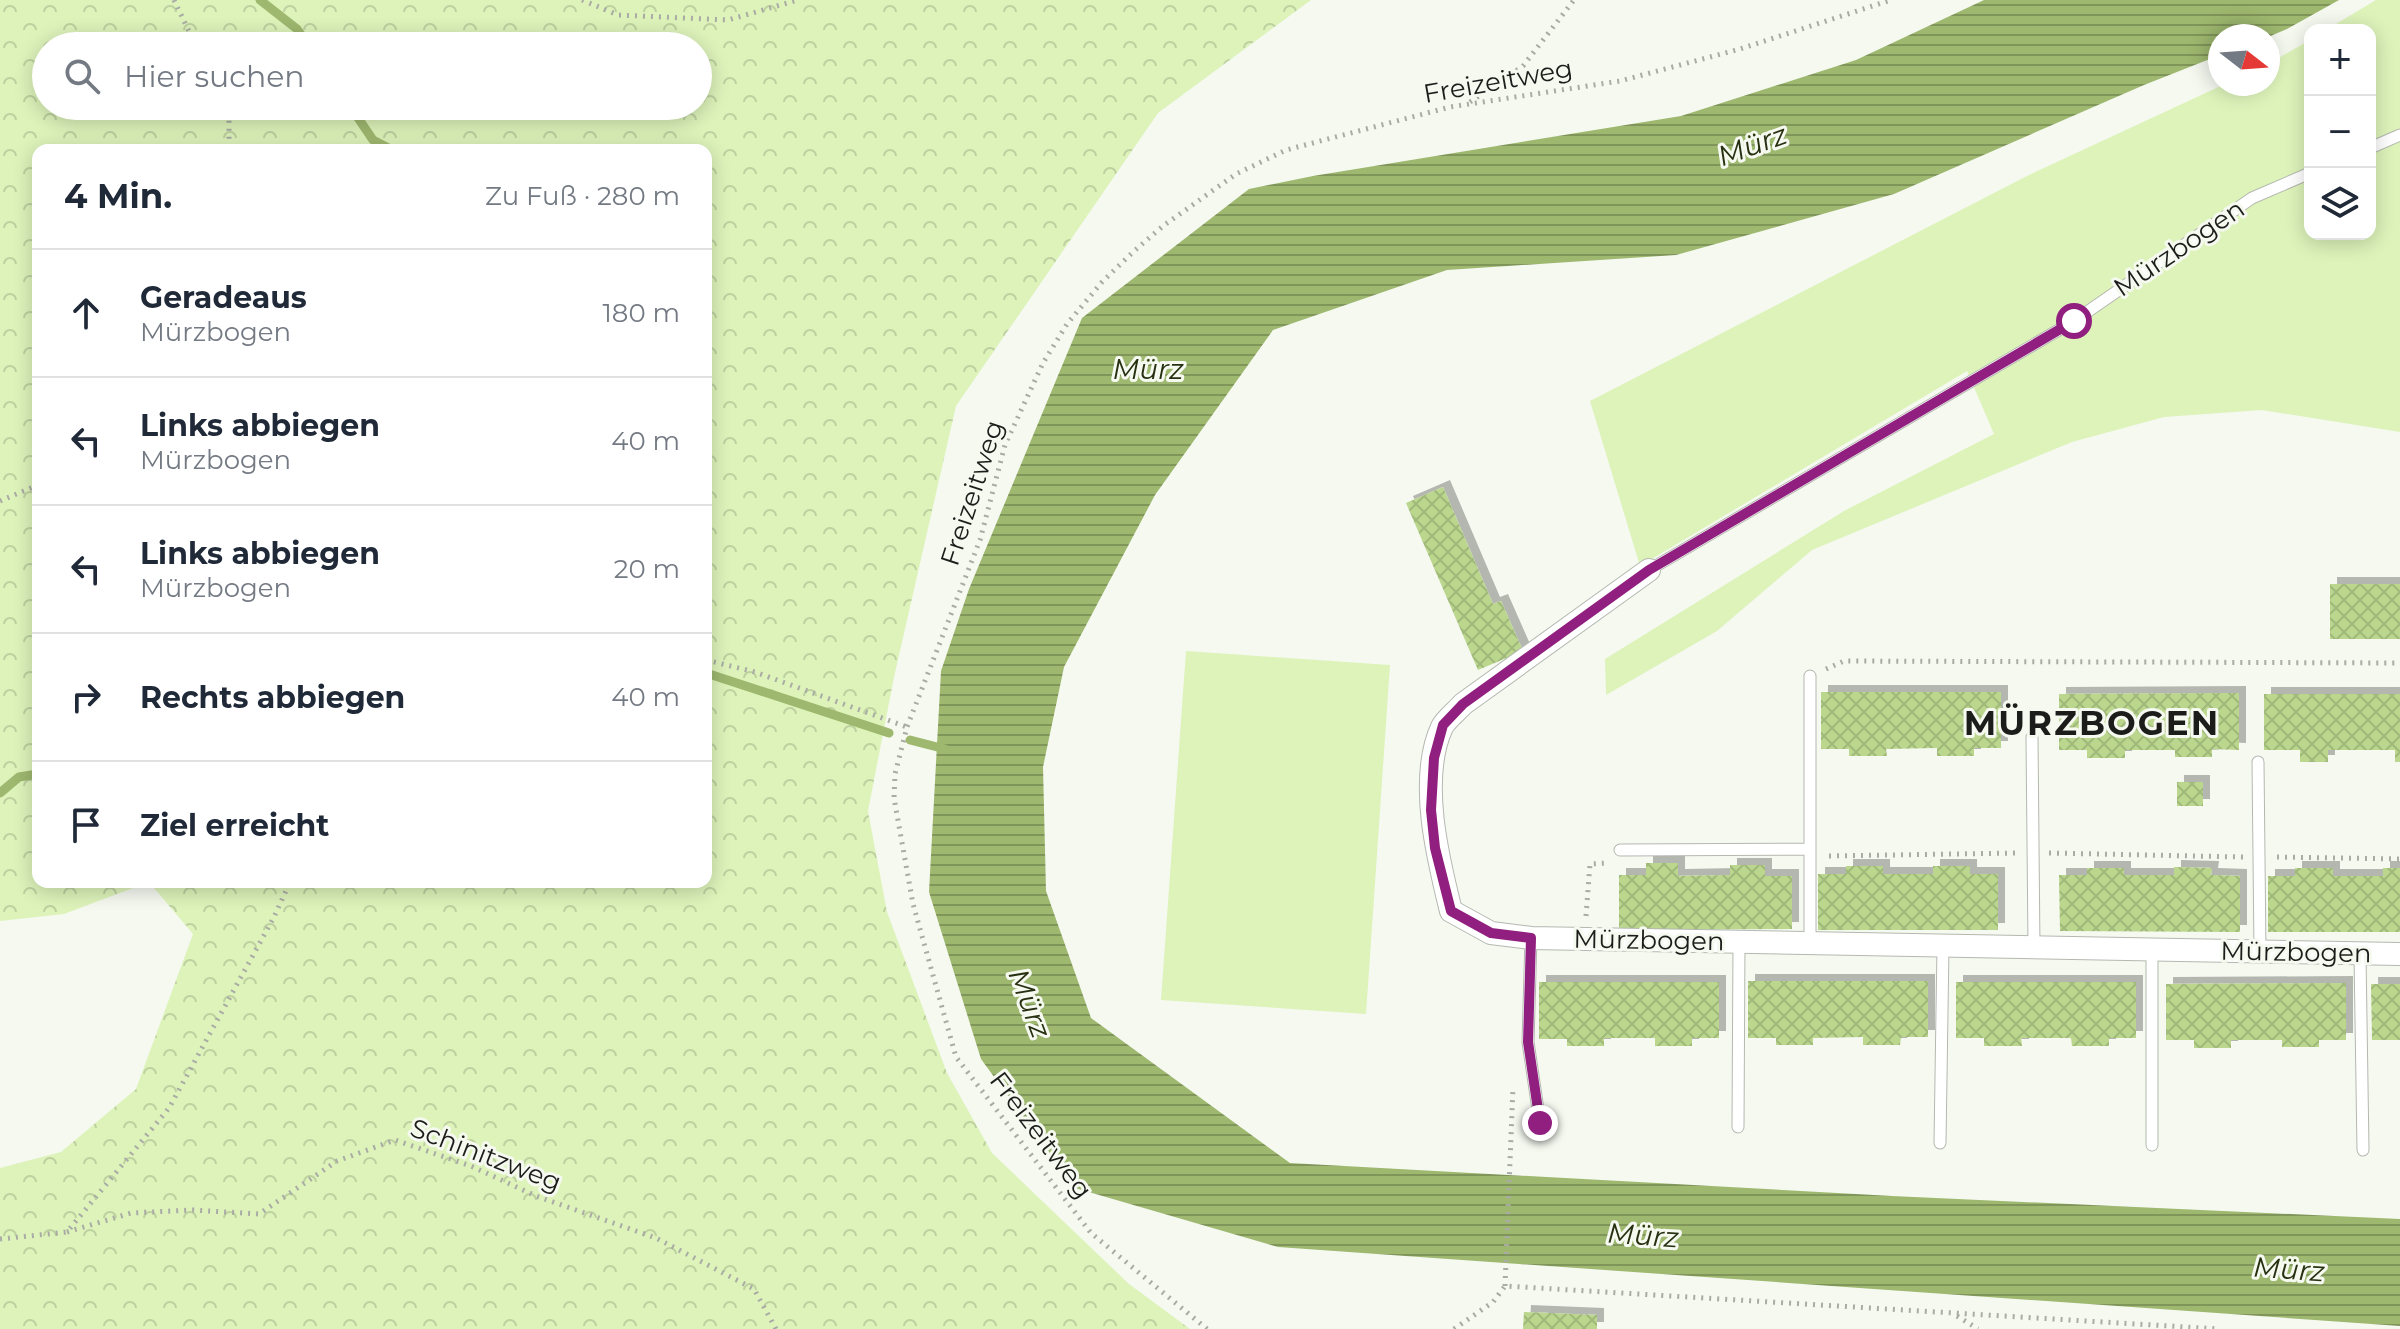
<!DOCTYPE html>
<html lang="de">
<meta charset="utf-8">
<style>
:root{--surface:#fff;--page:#f6f6f7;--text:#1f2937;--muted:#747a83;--line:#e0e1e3}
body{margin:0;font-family:Montserrat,sans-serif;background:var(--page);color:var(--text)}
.controls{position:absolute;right:24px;top:24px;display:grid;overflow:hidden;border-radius:16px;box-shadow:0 4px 20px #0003}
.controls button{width:72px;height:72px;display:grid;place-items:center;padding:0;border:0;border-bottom:2px solid var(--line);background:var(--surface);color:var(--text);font:40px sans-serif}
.compass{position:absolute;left:2208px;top:24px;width:72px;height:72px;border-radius:50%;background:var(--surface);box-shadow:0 4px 20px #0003;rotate:107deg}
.stop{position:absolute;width:24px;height:24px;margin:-18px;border:6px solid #911f7f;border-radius:50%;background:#fff}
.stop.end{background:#911f7f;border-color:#fff;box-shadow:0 2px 8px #0008}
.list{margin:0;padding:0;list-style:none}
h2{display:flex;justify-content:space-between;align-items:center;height:104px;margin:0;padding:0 32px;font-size:34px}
h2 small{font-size:26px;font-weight:400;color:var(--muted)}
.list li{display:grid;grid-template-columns:52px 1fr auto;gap:24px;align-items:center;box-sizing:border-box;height:128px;padding:0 32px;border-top:2px solid var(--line)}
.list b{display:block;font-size:30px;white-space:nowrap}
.list p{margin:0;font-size:26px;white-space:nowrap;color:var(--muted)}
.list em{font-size:26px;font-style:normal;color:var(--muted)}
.icon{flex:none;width:44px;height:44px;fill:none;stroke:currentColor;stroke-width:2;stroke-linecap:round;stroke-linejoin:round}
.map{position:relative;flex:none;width:2400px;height:1329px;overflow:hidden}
.search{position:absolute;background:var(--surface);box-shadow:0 4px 20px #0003;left:32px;top:32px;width:680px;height:88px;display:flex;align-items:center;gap:20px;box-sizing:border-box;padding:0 28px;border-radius:44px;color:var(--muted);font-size:30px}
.panel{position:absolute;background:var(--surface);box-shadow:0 4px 20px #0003;left:32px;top:144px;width:680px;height:744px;border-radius:16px}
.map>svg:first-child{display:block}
.forest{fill:url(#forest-crowns);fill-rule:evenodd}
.garden{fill:#ddf3ba}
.water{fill:url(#water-rules)}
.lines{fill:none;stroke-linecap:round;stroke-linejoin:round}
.stream{stroke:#9eb86f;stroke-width:9}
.building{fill:url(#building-cross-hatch);filter:url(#shadow)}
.service-casing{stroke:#b4b8b0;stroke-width:13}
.minor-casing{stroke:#b4b8b0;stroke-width:24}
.path{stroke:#a9aca5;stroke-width:5;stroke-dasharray:2 6;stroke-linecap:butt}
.service{stroke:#fff;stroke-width:11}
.minor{stroke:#fff;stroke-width:22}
.route{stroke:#911f7f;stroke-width:10}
.labels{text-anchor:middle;stroke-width:6;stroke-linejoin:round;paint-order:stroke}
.street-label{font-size:26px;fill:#1c1d1a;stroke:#f5f9f0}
.water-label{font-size:28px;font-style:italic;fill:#273112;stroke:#f5f9f0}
.district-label{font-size:34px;font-weight:bold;letter-spacing:2px;fill:#1c1d1a;stroke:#f5f9f0}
</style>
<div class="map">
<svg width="2400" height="1329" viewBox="0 0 2400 1329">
<defs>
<pattern id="forest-crowns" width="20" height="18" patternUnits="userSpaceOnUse" patternTransform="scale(2)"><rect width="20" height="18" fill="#ddf3ba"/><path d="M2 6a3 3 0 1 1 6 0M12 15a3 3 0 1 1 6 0" fill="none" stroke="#bdd09f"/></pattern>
<pattern id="water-rules" width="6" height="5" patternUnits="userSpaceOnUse" patternTransform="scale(2)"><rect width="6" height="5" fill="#9eb86f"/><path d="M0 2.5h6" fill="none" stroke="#80955a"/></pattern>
<pattern id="building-cross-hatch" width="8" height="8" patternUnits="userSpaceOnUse" patternTransform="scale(2)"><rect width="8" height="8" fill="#bbd78d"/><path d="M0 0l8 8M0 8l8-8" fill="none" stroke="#a0b879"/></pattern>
<filter id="shadow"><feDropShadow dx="7" dy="-7" stdDeviation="0" flood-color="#0004"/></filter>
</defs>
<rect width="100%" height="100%" fill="#f5f9f0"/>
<path class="forest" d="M0,0H1311L1158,113L956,406L894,677L868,811L887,912L947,1073L992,1153L1129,1284L1190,1329H0V1168L61,1152L136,1089L193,934L149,882L64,914L0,921ZM46,46H698V106H46ZM38,150H706V882H38Z"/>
<path class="garden" d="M2376,0H2400V432L2262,410L2164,417L2072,442L1812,550L1717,631L1606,695L1605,659L1844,511L1994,434L1967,371L1640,566L1590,401L2029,175L2225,84H2268V64L2310,40V234H2370V30H2326Z
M1186,651L1390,665L1366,1014L1161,1000Z"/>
<path class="water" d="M1984,0H2339L2287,29L2268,37L2220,36V55L2144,85L1894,194L1676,255L1447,270L1273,330L1155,495L1064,667L1043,767L1046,891L1091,1018L1290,1163L1892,1196L2400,1219V1326L1278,1247L1075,1188L981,1059L929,892L941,671L969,589L1082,318L1249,189L1313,176L1681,116L1856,60Z"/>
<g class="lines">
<path class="stream" d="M260,0L297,29L309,46
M350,106L373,140L392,150
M706,673L889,733
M910,740L945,749
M0,793L19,777L38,774"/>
</g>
<path class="building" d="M1443,487L1493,604L1501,601L1523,651L1478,670L1406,503Z
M2330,584H2400V639H2330Z
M1821,692H2001V748H1974V756H1937V748L1886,749L1887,756H1849V749H1821Z
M2239,693V750L2212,749V757H2175V750H2125V758H2087V750H2059V694Z
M2264,694H2400V762H2395V750H2328V762H2300V750H2264Z
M2177,782H2203V806H2177Z
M1646,863H1678V876L1730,875V865H1765V876H1792V929L1619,930V875H1646Z
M1846,866H1883V874H1933V866H1970V874H1998V930H1818V874H1846Z
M2174,867L2212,868L2211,875L2240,876V932L2060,931L2059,875H2087V868H2124V875H2174Z
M2295,868H2333V876H2383V868H2400V932H2268V876H2295Z
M1748,981H1928V1037H1901L1900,1045H1863V1037L1813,1038V1045H1776V1038H1748Z
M1539,982H1719V1038H1692V1046H1655V1038H1604V1046H1567V1039H1539Z
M1956,982H2136V1038H2109V1046H2072L2071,1038H2021L2022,1046H1984V1038H1956Z
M2346,983V1040H2319V1047H2282V1040H2231V1048H2194V1040H2166V984Z
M2371,984H2400V1040H2372Z
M1524,1312L1597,1315V1329H1523Z"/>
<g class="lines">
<defs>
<path id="service" d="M2370,148L2400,135
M1649,570L2074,321L2252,198L2310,173
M2032,737L2034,948
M2258,762L2260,952
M1620,850L1810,849
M1531,938L1528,1042L1540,1123
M1810,943V676
M2360,954L2363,1150
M1738,1127L1739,942
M1940,1143L1943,946
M2152,1145V950"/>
<path id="minor" d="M1649,570L1463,704C1457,711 1446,719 1442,727C1418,779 1438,859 1451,911L1491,933L1531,938L2400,954"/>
</defs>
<use href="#service" class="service-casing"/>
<use href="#minor" class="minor-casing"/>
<path class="path" d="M174,0L196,46
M582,0L618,15L728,20L798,0
M1470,102L1523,66L1574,0
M224,106L229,116V150
M0,501L38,485
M706,660L755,672L907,727
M1826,669L1844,661L2400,663
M2049,853L2243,857
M1829,856L2015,853
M2277,857L2400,859
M1586,916L1590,864L1608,863
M67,1232L131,1213L193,1210L259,1214L337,1161L395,1140L471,1166L536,1196L656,1238L754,1289L776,1329
M0,1239L67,1232L169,1108L274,917L290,882
M1505,1286L1513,1087
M1957,1316L1978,1329
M1207,1329L1091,1233L956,1057L913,904L894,798L895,774L907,727L980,540L1005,445L1043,363L1067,324L1102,282L1133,252L1163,226L1236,174L1286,150L1450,107L1620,81L1740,49L1891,0
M1454,1329L1493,1302L1505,1286L2219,1329"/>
<use href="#service" class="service"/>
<use href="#minor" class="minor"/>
</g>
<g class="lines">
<path class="route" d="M1540,1123L1528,1042L1531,938L1491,933L1451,911L1435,848L1431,810L1434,758L1443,725L1463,704L1649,570L2074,321"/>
</g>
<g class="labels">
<g class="street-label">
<text transform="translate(1498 81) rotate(-10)" y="9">Freizeitweg</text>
<text transform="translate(2179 248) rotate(-34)" y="9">Mürzbogen</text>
<text transform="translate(972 493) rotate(-72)" y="9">Freizeitweg</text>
<text transform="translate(1649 940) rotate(1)" y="9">Mürzbogen</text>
<text transform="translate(2296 952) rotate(1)" y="9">Mürzbogen</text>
<text transform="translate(1041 1135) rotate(53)" y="9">Freizeitweg</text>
<text transform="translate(486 1155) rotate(21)" y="9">Schinitzweg</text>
</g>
<g class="water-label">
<text transform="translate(1752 145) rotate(-20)" y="10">Mürz</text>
<text x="1148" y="379">Mürz</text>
<text transform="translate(1030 1003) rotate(69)" y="10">Mürz</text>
<text transform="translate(1643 1235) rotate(4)" y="10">Mürz</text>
<text transform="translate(2289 1269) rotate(4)" y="10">Mürz</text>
</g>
<g class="district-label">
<text x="2092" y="735">MÜRZBOGEN</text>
</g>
</g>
</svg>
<div class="controls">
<button>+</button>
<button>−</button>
<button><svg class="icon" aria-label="layers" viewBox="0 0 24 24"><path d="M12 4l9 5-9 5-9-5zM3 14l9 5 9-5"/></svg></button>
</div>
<svg class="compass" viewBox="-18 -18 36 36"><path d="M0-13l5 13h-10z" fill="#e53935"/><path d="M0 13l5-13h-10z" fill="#747a83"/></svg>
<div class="stop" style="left:2074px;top:321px"></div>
<div class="stop end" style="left:1540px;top:1123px"></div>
<div class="search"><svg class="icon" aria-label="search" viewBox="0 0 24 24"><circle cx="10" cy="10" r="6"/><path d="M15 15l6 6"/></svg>Hier suchen</div>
<section class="panel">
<h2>4 Min.<small>Zu Fuß · 280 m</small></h2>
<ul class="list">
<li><svg class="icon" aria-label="ahead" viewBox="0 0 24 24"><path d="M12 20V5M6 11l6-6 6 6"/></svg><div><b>Geradeaus</b><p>Mürzbogen</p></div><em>180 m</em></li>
<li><svg class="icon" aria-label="left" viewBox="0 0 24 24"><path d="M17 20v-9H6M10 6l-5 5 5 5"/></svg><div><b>Links abbiegen</b><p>Mürzbogen</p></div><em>40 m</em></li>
<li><svg class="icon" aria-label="left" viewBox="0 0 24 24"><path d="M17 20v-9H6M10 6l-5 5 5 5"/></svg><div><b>Links abbiegen</b><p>Mürzbogen</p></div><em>20 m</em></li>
<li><svg class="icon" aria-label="right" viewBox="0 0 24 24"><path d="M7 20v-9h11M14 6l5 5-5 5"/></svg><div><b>Rechts abbiegen</b></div><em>40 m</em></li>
<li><svg class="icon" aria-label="arrive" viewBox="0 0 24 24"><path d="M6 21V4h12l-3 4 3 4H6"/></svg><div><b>Ziel erreicht</b></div></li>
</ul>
</section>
</div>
